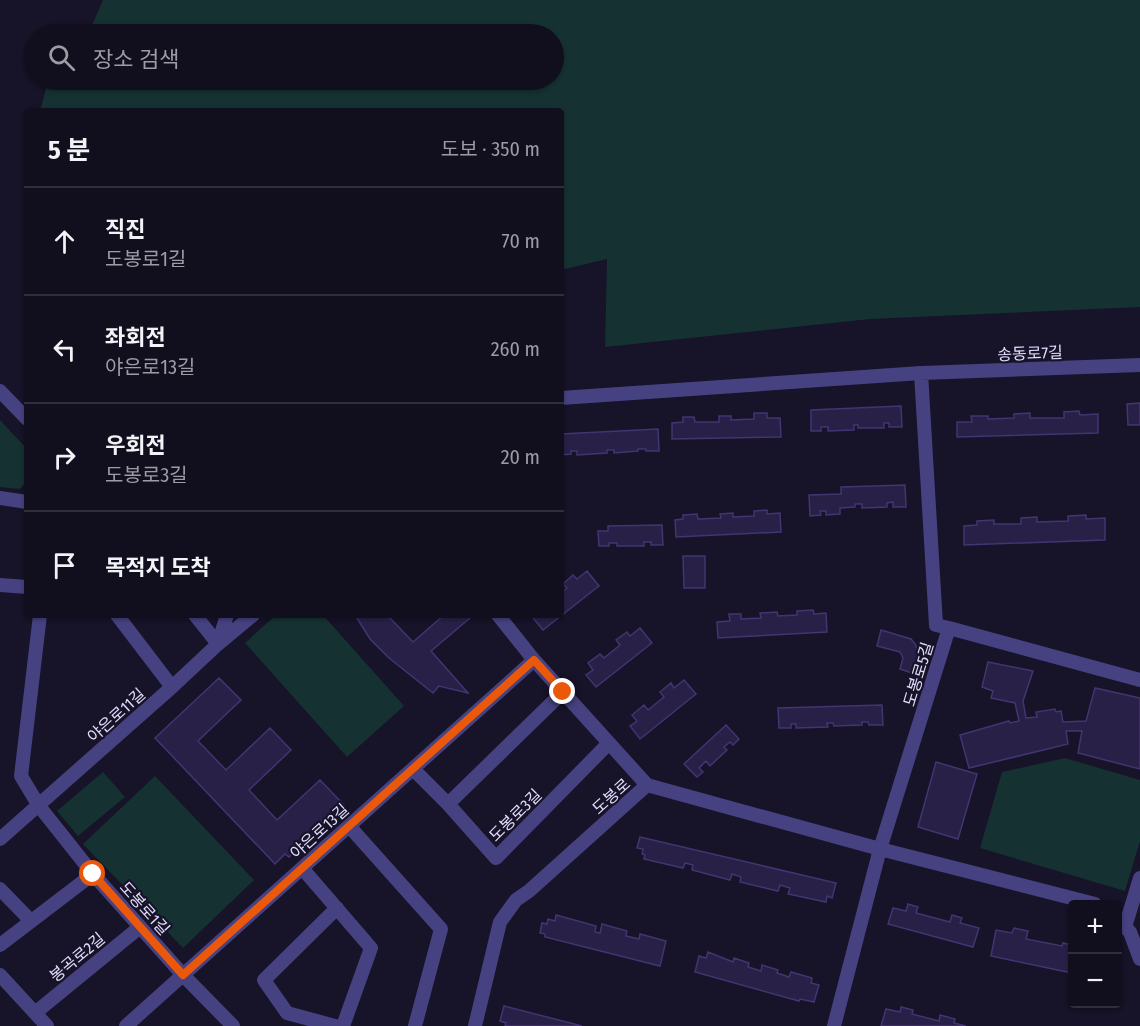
<!DOCTYPE html>
<html lang="ko">
<meta charset="utf-8">
<style>
:root{--surface:#110e1e;--page:#1e1c2b;--text:#f1f3f6;--muted:#9c9ca4;--line:#302e3c}
body{margin:0;font-family:"Fira Sans Condensed","Noto Sans KR",sans-serif;background:var(--page);color:var(--text)}
.controls{position:absolute;right:18px;bottom:18px;display:grid;overflow:hidden;border-radius:6px;box-shadow:0 2px 4px #0004}
.controls button{width:54px;height:54px;display:grid;place-items:center;padding:0;border:0;border-bottom:2px solid var(--line);background:var(--surface);color:var(--text);font:30px sans-serif}
.stop{position:absolute;width:18px;height:18px;margin:-14px;border:4px solid #ea580c;border-radius:50%;background:#fff}
.stop.end{background:#ea580c;border-color:#fff;box-shadow:0 2px 6px #0008}
.list{margin:0;padding:0;list-style:none}
h2{display:flex;justify-content:space-between;align-items:center;height:78px;margin:0;padding:0 24px;font-size:26px}
h2 small{font-size:20px;font-weight:400;color:var(--muted)}
.list li{display:grid;grid-template-columns:39px 1fr auto;gap:18px;align-items:center;box-sizing:border-box;height:108px;padding:0 24px;border-top:2px solid var(--line)}
.list b{display:block;font-size:22px;white-space:nowrap}
.list p{margin:0;font-size:20px;white-space:nowrap;color:var(--muted)}
.list em{font-size:20px;font-style:normal;color:var(--muted)}
.icon{flex:none;width:33px;height:33px;fill:none;stroke:currentColor;stroke-width:2;stroke-linecap:round;stroke-linejoin:round}
.map{position:relative;flex:none;width:1140px;height:1026px;overflow:hidden}
.search{position:absolute;background:var(--surface);box-shadow:0 2px 4px #0004;left:24px;top:24px;width:540px;height:66px;display:flex;align-items:center;gap:15px;box-sizing:border-box;padding:0 21px;border-radius:33px;color:var(--muted);font-size:22px}
.panel{position:absolute;background:var(--surface);box-shadow:0 2px 4px #0004;left:24px;top:108px;width:540px;height:510px;border-radius:6px}
.map>svg:first-child{display:block}
.green{fill:#163131}
.building{fill:#292047;stroke:#423571;stroke-width:1.5}
.lines{fill:none;stroke-linecap:round;stroke-linejoin:round}
.street{stroke:#464282;stroke-width:14}
.route{stroke:#ea580c;stroke-width:8}
.labels{text-anchor:middle;stroke-width:4.5;stroke-linejoin:round;paint-order:stroke}
.street-label{font-size:16px;fill:#e1ddfc;stroke:#171328}
</style>
<div class="map">
<svg width="1140" height="1026" viewBox="0 0 1140 1026">
<rect width="100%" height="100%" fill="#171328"/>
<path class="green" d="M103,0H1140V307L870,319L605,347L607,259L561,270V111H40L47,85L51,80H554V34H84L92,25Z
M0,420L27,449V481L20,489L0,487Z
M276,615H323L404,706L347,757L245,643Z
M1065,758L1140,780V841L1125,891L980,848L1002,772Z
M103,772L125,797L78,836L57,811Z
M155,776L254,880L183,948L83,844Z"/>
<path class="building" d="M1140,403V425H1128L1127,404Z
M901,406L902,427H889V423H884V428H858V425H854V430L828,431V427H821V431H811V410Z
M1079,411L1080,415L1098,414V433L957,437V422H972L971,416H988V419L1014,418V414L1030,413V418H1064V412Z
M754,413H767V418H780L781,437L672,439V423L683,422V417H694L695,422H719V416H731V420L754,419Z
M658,429L659,451H646V449H638V451L614,453V450H607V453L577,455V451H571V454L561,455V434Z
M905,485L906,507H893V502L887,503V507L862,508V504H855V507L840,508V514L826,515V511H820L821,515L810,516L809,495L841,494V487Z
M767,510V514L780,513L781,532L676,537L675,520L683,519V515L697,514L698,519L721,518L720,514L733,513V517L754,516V511Z
M1086,515V519L1105,518V540L964,545V526L977,525V521L994,520V524H1021V518L1037,517V522L1068,521V516Z
M662,525L663,545H651V542H644V546H617V543H609V546H599L598,531H608V526Z
M683,556H705V588H684Z
M587,571L599,586L543,630L533,618L537,615H561V593L567,588L563,584L573,575L577,579Z
M813,610L814,614L826,613L827,632L718,638L717,622L730,621L729,614H741V619L761,618L760,613L777,612L778,616L797,615V611Z
M355,615H393L390,618L413,642L444,615H467L470,618L431,651L468,693L439,686L433,693L389,658L370,639Z
M640,628L652,643L596,687L586,675L593,670L588,663L600,654L604,658L620,645L616,640L627,632L630,636Z
M881,630L911,639L915,644L919,653L912,673L900,669L903,658L900,652L877,646Z
M988,662L1033,671L1023,701L1026,718L1037,717L1036,712L1055,709L1056,712L1061,711L1063,722L1086,721L1095,688L1140,698V769L1078,753L1082,731H1066L1068,744L969,768L960,735L1009,721L1010,723L1019,721L1015,703L991,698L993,691L982,687Z
M219,678L241,700L198,741L226,770L270,728L291,750L249,790L277,820L320,780L344,805L289,857L285,854L275,864L155,738Z
M684,680L696,694L640,739L630,726L637,721L632,715L644,705L648,710L664,697L660,692L671,683L674,688Z
M882,705L883,725H869L868,722H862V725L834,726L833,723H827L828,727L796,728V724H791V728H779L778,708Z
M726,725L739,739L733,745L730,742L724,747L727,750L710,766L706,761L699,768L703,772L697,777L684,764Z
M936,762L977,774L958,839L918,827Z
M640,837L836,883L832,898L827,896L826,902L788,894L790,888L780,885L778,891L740,882L741,877L732,874L730,880L692,870L693,865L685,863L683,868L644,859L645,855L642,854L643,849L637,848Z
M908,904L918,907L916,913L950,922L952,915L962,918L960,923L979,928L973,947L888,924L893,908L906,911Z
M556,915L596,926L595,932L600,933L602,924L627,931L626,936L639,939L640,934L666,941L660,966L545,937V934L540,933L542,923L547,924L548,919L555,921Z
M1014,928L1028,931L1026,939L1062,946L1063,943L1072,945V973L991,956L996,930L1012,933Z
M708,952L733,962L734,958L749,963L748,967L761,971L762,965L778,970L777,973L789,977L791,972L812,978L811,983L819,985L814,1002L800,999L799,1001L695,972L699,956L706,958Z
M504,1006L582,1026H505L506,1023L500,1021Z
M901,1007L913,1010L912,1014L939,1021L940,1015L955,1019L954,1023L966,1026H881L886,1009L900,1012Z"/>
<g class="lines">
<path class="street" d="M921,373L936,625L949,628
M0,391L27,419
M561,398L921,373L1140,365
M0,498L27,502
M0,585L27,587
M40,615L21,776L39,806L93,874L183,975L233,1026
M117,615L172,687
M195,615L218,644
M498,615L534,660L647,785
M218,644L227,615
M413,769L448,804L496,858L608,744
M448,804L563,692
M349,826L441,929L415,1026
M0,839L172,687L218,644L253,615
M302,868L371,948L343,1026
M0,889L31,921
M1119,921L1130,932L1140,959
M1125,927L1140,878
M0,945L93,874
M0,975L47,1026
M35,1013L140,927
M126,1026L534,660
M335,1026L287,1013L264,980L337,908
M475,1026L500,922L516,900L529,891L647,785L880,849L1095,904
M834,1026L880,849L949,628L1140,680"/>
</g>
<g class="lines">
<path class="route" d="M93,874L183,975L534,660L563,692"/>
</g>
<g class="labels">
<g class="street-label">
<text transform="translate(1030 353) rotate(-2)" y="6">송동로7길</text>
<text transform="translate(918 674) rotate(-73)" y="6">도봉로5길</text>
<text transform="translate(116 715) rotate(-42)" y="6">야은로11길</text>
<text transform="translate(611 796) rotate(-42)" y="6">도봉로</text>
<text transform="translate(515 815) rotate(-45)" y="6">도봉로3길</text>
<text transform="translate(319 831) rotate(-42)" y="6">야은로13길</text>
<text transform="translate(145 908) rotate(48)" y="6">도봉로1길</text>
<text transform="translate(77 957) rotate(-40)" y="6">봉곡로2길</text>
</g>
</g>
</svg>
<div class="controls">
<button>+</button>
<button>−</button>
</div>
<div class="stop" style="left:93px;top:874px"></div>
<div class="stop end" style="left:563px;top:692px"></div>
<div class="search"><svg class="icon" aria-label="search" viewBox="0 0 24 24"><circle cx="10" cy="10" r="6"/><path d="M15 15l6 6"/></svg>장소 검색</div>
<section class="panel">
<h2>5 분<small>도보 · 350 m</small></h2>
<ul class="list">
<li><svg class="icon" aria-label="ahead" viewBox="0 0 24 24"><path d="M12 20V5M6 11l6-6 6 6"/></svg><div><b>직진</b><p>도봉로1길</p></div><em>70 m</em></li>
<li><svg class="icon" aria-label="left" viewBox="0 0 24 24"><path d="M17 20v-9H6M10 6l-5 5 5 5"/></svg><div><b>좌회전</b><p>야은로13길</p></div><em>260 m</em></li>
<li><svg class="icon" aria-label="right" viewBox="0 0 24 24"><path d="M7 20v-9h11M14 6l5 5-5 5"/></svg><div><b>우회전</b><p>도봉로3길</p></div><em>20 m</em></li>
<li><svg class="icon" aria-label="arrive" viewBox="0 0 24 24"><path d="M6 21V4h12l-3 4 3 4H6"/></svg><div><b>목적지 도착</b></div></li>
</ul>
</section>
</div>
